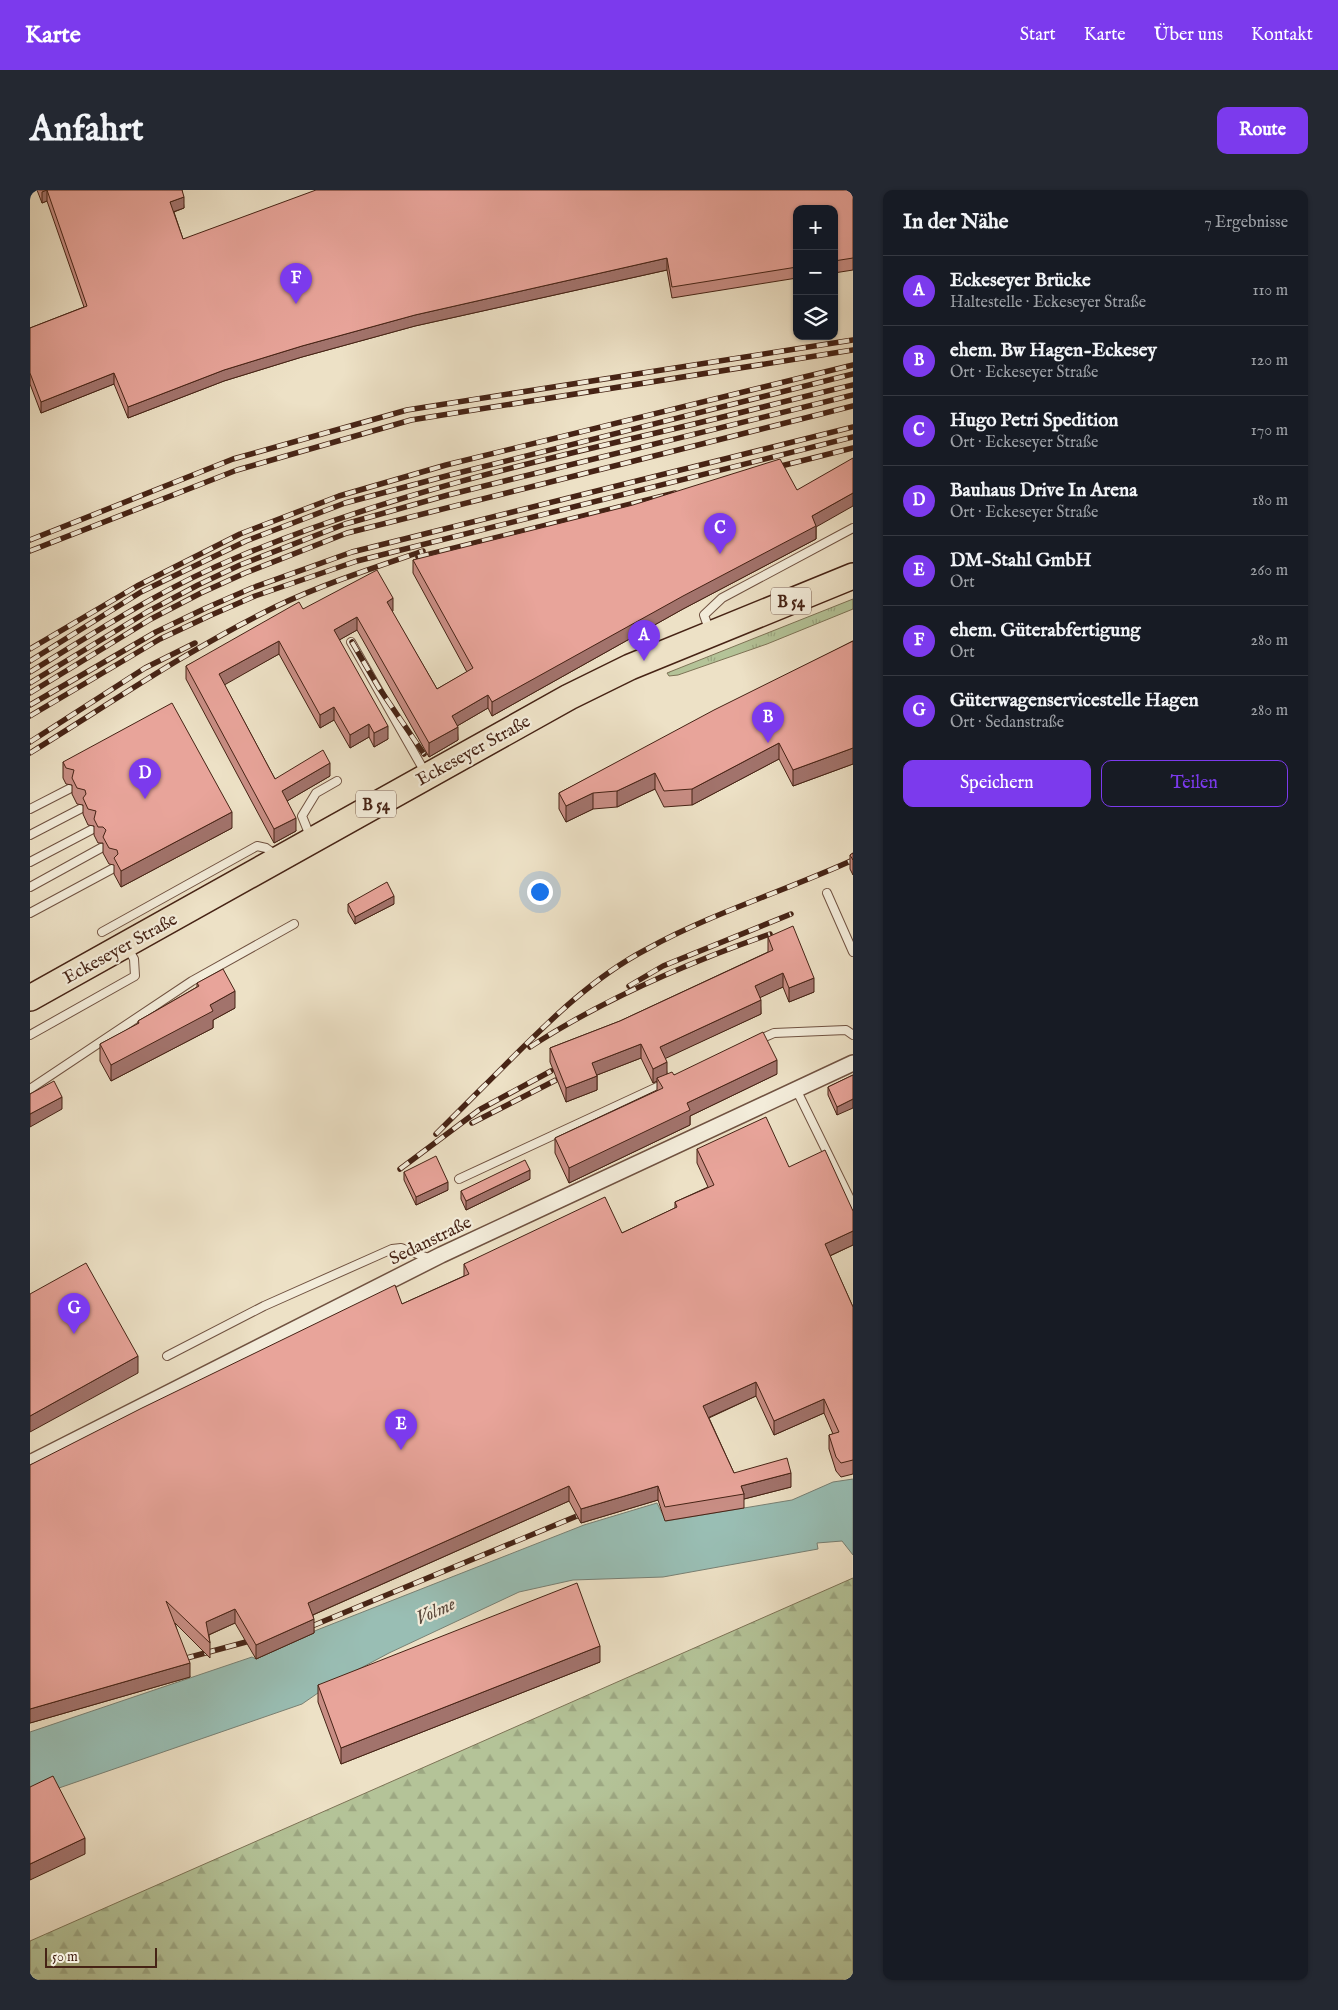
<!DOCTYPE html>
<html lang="de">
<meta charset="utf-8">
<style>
:root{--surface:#171b24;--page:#242831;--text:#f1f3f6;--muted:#9ea1a6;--line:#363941;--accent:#7c3aed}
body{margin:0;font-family:"IM FELL English",serif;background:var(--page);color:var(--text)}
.controls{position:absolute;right:15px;top:15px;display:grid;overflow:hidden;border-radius:10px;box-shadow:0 1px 4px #0004}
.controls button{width:45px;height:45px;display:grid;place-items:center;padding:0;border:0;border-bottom:1px solid var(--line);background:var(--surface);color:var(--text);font:25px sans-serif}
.scale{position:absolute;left:15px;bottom:12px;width:112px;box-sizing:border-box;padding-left:5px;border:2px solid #462315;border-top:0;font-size:14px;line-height:18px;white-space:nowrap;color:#462315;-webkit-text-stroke:4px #f3ecda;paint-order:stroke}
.you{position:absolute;left:509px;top:701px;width:18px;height:18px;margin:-12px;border:4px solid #fff;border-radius:50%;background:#1a73e8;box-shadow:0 0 0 8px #1a73e833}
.badge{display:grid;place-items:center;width:32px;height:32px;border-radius:50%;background:var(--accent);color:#fff;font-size:16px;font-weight:700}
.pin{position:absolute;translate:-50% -41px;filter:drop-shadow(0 1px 2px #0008)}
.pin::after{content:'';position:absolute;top:26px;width:18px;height:15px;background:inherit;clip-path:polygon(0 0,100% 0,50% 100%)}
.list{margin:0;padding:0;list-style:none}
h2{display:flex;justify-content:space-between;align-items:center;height:65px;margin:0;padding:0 20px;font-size:21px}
h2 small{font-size:16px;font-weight:400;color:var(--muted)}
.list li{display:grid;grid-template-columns:32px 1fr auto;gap:15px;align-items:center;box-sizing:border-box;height:70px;padding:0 20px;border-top:1px solid var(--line)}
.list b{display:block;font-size:19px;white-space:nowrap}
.list p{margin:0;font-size:16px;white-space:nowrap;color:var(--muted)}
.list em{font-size:16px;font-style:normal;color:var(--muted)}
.actions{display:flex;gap:10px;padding:15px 20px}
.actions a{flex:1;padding:11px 0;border:1px solid var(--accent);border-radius:10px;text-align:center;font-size:18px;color:var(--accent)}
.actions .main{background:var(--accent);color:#fff}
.icon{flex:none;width:28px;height:28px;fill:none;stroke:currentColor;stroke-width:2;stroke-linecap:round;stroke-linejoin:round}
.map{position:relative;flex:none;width:823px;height:1790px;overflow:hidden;border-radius:10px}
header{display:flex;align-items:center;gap:30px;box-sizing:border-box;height:70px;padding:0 25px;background:var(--accent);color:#fff}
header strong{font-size:24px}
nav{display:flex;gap:28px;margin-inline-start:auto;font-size:18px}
.intro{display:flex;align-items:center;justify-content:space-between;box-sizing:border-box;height:120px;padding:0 30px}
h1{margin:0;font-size:35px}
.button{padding:12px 22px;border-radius:10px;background:var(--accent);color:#fff;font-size:18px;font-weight:700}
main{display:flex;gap:30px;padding:0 30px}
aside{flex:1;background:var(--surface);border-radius:10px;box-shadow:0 1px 4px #0004}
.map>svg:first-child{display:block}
.grass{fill:url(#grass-tufts);stroke:#7d7356}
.forest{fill:url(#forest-firs);stroke:#7d7356}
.water{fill:#99beb4;stroke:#788074}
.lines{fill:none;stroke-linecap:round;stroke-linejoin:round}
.lane-casing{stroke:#705241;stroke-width:10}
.street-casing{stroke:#705241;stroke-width:18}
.primary-casing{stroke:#462315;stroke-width:28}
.lane{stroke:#f3ecda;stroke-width:8}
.street{stroke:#f3ecda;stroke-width:15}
.primary{stroke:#ede1c6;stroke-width:25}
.rail-casing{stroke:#462315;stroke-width:5.5}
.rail{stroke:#f3ecda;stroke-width:4;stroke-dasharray:11;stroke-linecap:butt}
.wall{fill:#c88d84;stroke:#462315}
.shaded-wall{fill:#a2736c;stroke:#462315}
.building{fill:#e8a49a;stroke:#462315}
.labels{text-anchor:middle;stroke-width:4.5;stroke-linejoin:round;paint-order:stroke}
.shield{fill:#f3ecda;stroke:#7a5f50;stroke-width:1}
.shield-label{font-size:16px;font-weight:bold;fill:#462315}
.street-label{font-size:18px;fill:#462315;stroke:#f3ecda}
.water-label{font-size:19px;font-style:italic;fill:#5b4a3d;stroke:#f3ecda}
</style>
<header>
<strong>Karte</strong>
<nav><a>Start</a><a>Karte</a><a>Über uns</a><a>Kontakt</a></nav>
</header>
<div class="intro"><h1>Anfahrt</h1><a class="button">Route</a></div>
<main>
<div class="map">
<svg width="823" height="1790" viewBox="0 0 823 1790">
<defs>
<pattern id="grass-tufts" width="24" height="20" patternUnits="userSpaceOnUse" patternTransform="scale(1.25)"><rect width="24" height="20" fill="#b4c398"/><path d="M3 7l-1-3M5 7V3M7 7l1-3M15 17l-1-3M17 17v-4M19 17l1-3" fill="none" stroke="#9ca782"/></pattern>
<pattern id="forest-firs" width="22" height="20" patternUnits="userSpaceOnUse" patternTransform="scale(1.25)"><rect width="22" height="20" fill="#b4c398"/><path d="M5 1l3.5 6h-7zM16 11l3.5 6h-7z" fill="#9ca782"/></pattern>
</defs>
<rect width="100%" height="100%" fill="#ede1c6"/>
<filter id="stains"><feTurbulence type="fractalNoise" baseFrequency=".004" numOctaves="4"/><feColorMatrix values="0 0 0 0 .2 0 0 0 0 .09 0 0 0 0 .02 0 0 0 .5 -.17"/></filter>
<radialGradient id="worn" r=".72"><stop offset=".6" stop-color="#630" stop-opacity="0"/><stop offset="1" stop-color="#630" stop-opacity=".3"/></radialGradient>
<path class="grass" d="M823,409V419L737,454L648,485L639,486L637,483Z"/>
<path class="forest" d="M823,1388V1790H0V1751Z"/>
<path class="water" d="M823,1289V1365L812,1351L787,1353L788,1359L633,1387L543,1390L489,1402L359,1463L301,1494L272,1514L0,1608V1542L222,1467L226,1469L287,1440L554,1335L627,1313L636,1331L762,1310L803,1292Z"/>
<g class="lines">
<defs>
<path id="lane" d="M680,442L674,425L692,408L823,338
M321,452L396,584
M0,619L39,599
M0,645L50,619
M280,646L272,626L286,603L307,591
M0,672L61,640
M0,697L71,658
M797,703L823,762
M0,723L82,679
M72,742L227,656L236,658L247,666
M0,845L105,786L104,769L97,757
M728,850L744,843L816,840L823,845
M0,899L162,791L264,734
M766,899L823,1015
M429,989L636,893
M137,1166L234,1116L362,1059L371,1058L401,1069"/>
<path id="street" d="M0,1273L411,1065L823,873"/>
<path id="primary" d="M0,808L539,507L600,477L823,386"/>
</defs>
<use href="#lane" class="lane-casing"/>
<use href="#street" class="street-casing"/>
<use href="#primary" class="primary-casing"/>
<use href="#lane" class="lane"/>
<use href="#street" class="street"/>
<use href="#primary" class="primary"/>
<defs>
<path id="rail" d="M739,279L823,258
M0,350L203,269L377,220L823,150
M0,361L207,280L381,230L823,160
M388,367L645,303
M322,452L349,498L394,564
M0,459L107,396L210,344L309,306L416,275L823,175
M0,471L111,402L216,351L315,313L420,285L823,184
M0,482C67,441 135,397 208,367C348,308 496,273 643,239C703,225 763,209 823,195
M0,493L117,422L168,395L210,375L315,334L418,305L823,205
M0,503L121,429L171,403L215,383L317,343L823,216
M0,515L126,442L176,418L222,398L322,362L823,237
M0,526L130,449L179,426L225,406L327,371L823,247
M0,552L115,478L165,453
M0,563C81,513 159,459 245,417C293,394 343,378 393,361
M599,796L633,776L761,724
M500,857C574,809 657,773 740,744
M449,901C501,850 552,793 617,759C682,723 755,701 823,670
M442,933L526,890
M406,944L454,896
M370,979L449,920L521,881
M282,1436L547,1326
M153,1469L216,1452"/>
</defs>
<use href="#rail" class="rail-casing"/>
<use href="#rail" class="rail"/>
</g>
<path class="wall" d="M7,0H152L154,18L144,22L153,49L823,0V80L804,83V19H767V88L642,108L637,80L385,136L272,167L194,191L98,228L84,194L11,223L0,194V138L54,117L17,11L12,13Z
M786,337V349L653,419L462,526L458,518L427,536L428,550L399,567L327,440L309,450L358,549L344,557L339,547L320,558L304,530L290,538L249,464L194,494L245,589L300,586L257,611L266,641L244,653L156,489V476L273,419L363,421L362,422L407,499L437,482L383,383V370Z
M823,451V574L763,596L749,569L662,615L634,617L625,599L587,617L563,619L536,632L529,619V603Z
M33,572L202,638L91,697L84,684V675L79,674L73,663V653H68L64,645V636L58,635L53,624V615L47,614L42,604V595L36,594L33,588Z
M823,663V685L820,679V665Z
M318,714H364L325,734L318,722Z
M738,747L784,802L759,812L753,797L730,807L731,824L635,868L637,884L644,885L747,884L660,926V935L539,993L525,963V948L627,900V891L623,893L611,868L567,885V900L536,912L520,872V858L590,831L738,762Z
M167,793L205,818L183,830V838L81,891L70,871V854L108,834V831L167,797Z
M823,885L807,925L798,905V897Z
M667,959L759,977L823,1021V1055L800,1066L823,1117V1284L811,1287L806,1281L799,1259V1245L803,1244L794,1223L744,1245L726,1206L679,1228L704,1283L761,1297L714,1309V1318L635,1331L628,1310L551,1333L539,1311L283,1425L284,1443L226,1469L205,1433L179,1445L180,1453V1468L145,1433L160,1487L0,1533V1275L372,1114L434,1086V1074L592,1043L645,1018V1012L678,997L667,973Z
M374,982L418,1000L386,1015L374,990Z
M500,989L436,1020L431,1009V1001Z
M570,1472L311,1574L288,1512V1495Z"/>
<path class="shaded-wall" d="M17,0V11L12,13V2Z
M154,7V18L140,23V12Z
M637,68V80L385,136L272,167L194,191L98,228V217L194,180L272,156L385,125Z
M84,183V194L11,223V212Z
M823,303V316L786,337V349L653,419L462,526V512L782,326Z
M363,408V421L357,425V412Z
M327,427V440L304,453V440Z
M249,451V464L189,498V484Z
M458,505V518L422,539V526Z
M304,517V530L290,538V525Z
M339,534V547L320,558V545Z
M358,536V549L344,557V543Z
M428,537V550L399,567V553Z
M749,553V569L662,615V599Z
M823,558V574L763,596V580Z
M300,573V586L252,614V601Z
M625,583V599L587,617V601Z
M563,603V619L536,632V616Z
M202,622V638L91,697V681Z
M266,628V641L244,653V639Z
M364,706V714L325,734V727Z
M753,783V797L725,810V796Z
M784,788V802L759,812V798Z
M205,801V818L183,830V838L81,891V875L180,815Z
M731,810V824L630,871V857Z
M611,854V868L562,887V873Z
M747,870V884L660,926V935L539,993V978L657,913Z
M637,872V886L627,888V891L623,893V879Z
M567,886V900L536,912V898Z
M32,907V919L0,937V924Z
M823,909V918L807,925V917Z
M500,980V989L436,1020V1011Z
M418,992V1000L386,1015V1007Z
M823,1041V1055L795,1068V1054Z
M108,1166V1183L0,1242V1226Z
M726,1192V1206L673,1230V1216Z
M794,1209V1223L744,1245V1231Z
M761,1283V1297L714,1309V1304L711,1296Z
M539,1296V1311L278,1427V1413Z
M628,1296V1310L551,1333V1319Z
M205,1419V1433L176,1446V1432Z
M284,1429V1443L226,1469V1455Z
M570,1456V1472L311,1574V1558Z
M160,1473V1487L0,1533V1519Z
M55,1648V1664L0,1690V1674Z"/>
<path class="building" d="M17,0H152L154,7L140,12L153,49L286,0H823V68L804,71V19H767V77L642,97L637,68L385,125L272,156L194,180L98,217L84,183L11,212L0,183V138L57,116Z
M823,268V303L782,326L786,336L653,406L462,512L458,505L422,526L428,537L399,553L327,427L304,440L358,536L344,543L339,534L320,545L304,517L290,525L249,451L189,484L245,589L293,560L300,573L252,601L266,628L244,639L156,476L269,412L273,419L347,380L363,408L357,412L407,499L443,478L383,370L603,315L750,269L767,300Z
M823,451V558L763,580L749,553L662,599L634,601L625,583L587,601L563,603L536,616L529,603L684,520Z
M142,513L202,622L91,681L84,668L88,664L87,660L79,658L73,647L76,640L73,637H68L64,629L66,621L58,619L53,608L56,604L55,600L47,598L42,588L44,580L36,578L33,572Z
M823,663V670L820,665Z
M357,692L364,706L325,727L318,714Z
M763,736L784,788L759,798L753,783L725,796L731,810L630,857L637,872L623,879L611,854L562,873L567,886L536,898L520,858L590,831L743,760L738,747Z
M193,779L205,801L180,815L183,821L81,875L70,854L109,833L108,831L169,796L167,793Z
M733,842L747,870L657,913L660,920L539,978L525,948L633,898L627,888L642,882L644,885Z
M823,885V909L807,917L798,897Z
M24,891L32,907L0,924V904Z
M736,927L759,977L795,960L823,1021V1041L795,1054L823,1117V1270L811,1273L806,1267L799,1245L809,1242L794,1209L744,1231L726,1192L673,1216L704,1283L757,1268L761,1283L711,1296L714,1304L635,1317L628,1296L551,1319L539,1296L278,1413L284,1429L226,1455L205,1419L176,1432L180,1453L136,1411L160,1473L0,1519V1275L112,1218L365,1095L372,1114L439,1084L434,1074L575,1007L592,1043L647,1017L645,1012L684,995L667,959Z
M406,966L418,992L386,1007L374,982Z
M495,970L500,980L436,1011L431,1001Z
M56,1073L108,1166L0,1226V1104Z
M547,1393L570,1456L311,1558L288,1495Z
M23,1586L55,1648L0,1674V1597Z"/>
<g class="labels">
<g class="shield">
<rect x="741" y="397.5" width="40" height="27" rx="4"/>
<rect x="326" y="600.5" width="40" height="27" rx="4"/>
</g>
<g class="shield-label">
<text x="761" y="417">B 54</text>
<text x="346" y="620">B 54</text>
</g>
<g class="street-label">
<text transform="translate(443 560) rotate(-29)" y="6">Eckeseyer Straße</text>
<text transform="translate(90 758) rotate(-29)" y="6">Eckeseyer Straße</text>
<text transform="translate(400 1050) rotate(-26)" y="6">Sedanstraße</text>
</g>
<g class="water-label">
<text transform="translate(405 1420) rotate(-24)" y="7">Volme</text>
</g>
</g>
<rect width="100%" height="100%" filter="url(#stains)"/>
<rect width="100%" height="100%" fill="url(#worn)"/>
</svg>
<div class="controls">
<button>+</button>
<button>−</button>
<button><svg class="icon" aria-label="layers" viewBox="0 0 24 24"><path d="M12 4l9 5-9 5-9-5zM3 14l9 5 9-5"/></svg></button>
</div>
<div class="scale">50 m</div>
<div class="you"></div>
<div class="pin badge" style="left:614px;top:471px">A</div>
<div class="pin badge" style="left:738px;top:553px">B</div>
<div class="pin badge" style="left:690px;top:364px">C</div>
<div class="pin badge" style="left:115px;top:609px">D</div>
<div class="pin badge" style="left:371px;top:1260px">E</div>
<div class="pin badge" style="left:266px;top:114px">F</div>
<div class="pin badge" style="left:44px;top:1144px">G</div>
</div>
<aside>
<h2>In der Nähe<small>7 Ergebnisse</small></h2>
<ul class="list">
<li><span class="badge">A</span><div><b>Eckeseyer Brücke</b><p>Haltestelle · Eckeseyer Straße</p></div><em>110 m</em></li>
<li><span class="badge">B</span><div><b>ehem. Bw Hagen-Eckesey</b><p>Ort · Eckeseyer Straße</p></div><em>120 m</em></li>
<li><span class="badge">C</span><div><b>Hugo Petri Spedition</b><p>Ort · Eckeseyer Straße</p></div><em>170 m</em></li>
<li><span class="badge">D</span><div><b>Bauhaus Drive In Arena</b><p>Ort · Eckeseyer Straße</p></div><em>180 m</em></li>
<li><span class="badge">E</span><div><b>DM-Stahl GmbH</b><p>Ort</p></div><em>260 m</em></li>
<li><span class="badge">F</span><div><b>ehem. Güterabfertigung</b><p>Ort</p></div><em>280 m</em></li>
<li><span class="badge">G</span><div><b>Güterwagenservicestelle Hagen</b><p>Ort · Sedanstraße</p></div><em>280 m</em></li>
</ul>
<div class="actions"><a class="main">Speichern</a><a>Teilen</a></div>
</aside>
</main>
